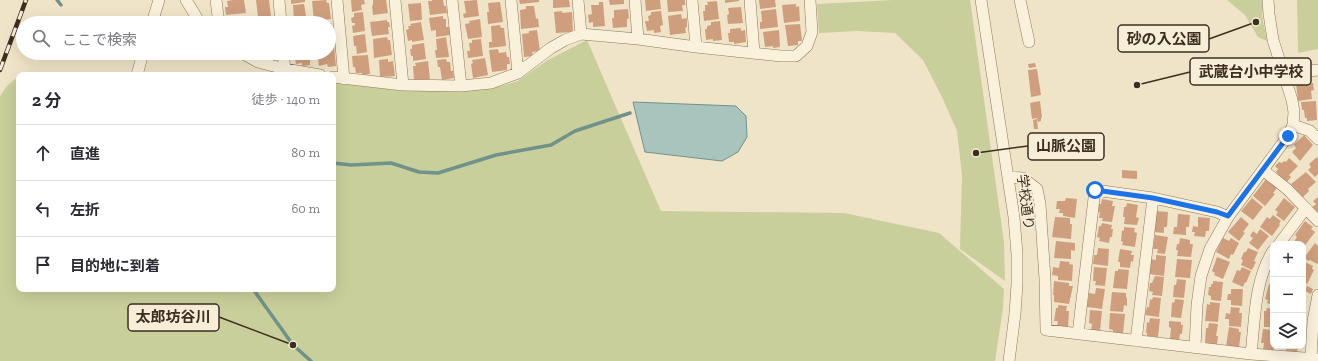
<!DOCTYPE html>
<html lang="ja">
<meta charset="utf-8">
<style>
:root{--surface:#fff;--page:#f7f7f7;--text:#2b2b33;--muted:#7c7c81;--line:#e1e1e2}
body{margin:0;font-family:"Zilla Slab","Noto Sans JP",serif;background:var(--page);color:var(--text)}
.controls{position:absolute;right:12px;bottom:12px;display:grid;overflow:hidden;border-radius:8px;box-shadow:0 4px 16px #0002}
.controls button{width:36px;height:36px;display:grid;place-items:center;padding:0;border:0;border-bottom:1px solid var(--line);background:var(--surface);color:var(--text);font:20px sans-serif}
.stop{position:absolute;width:12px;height:12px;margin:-9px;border:3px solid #1a73e8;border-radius:50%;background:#fff}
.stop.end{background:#1a73e8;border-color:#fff;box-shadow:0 1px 4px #0008}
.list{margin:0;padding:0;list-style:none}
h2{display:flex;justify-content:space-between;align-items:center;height:52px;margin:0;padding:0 16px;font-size:17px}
h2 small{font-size:13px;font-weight:400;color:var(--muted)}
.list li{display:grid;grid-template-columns:26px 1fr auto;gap:12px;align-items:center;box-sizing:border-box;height:56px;padding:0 16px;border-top:1px solid var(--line)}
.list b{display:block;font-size:15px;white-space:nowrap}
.list em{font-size:13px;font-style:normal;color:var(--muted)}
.icon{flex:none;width:22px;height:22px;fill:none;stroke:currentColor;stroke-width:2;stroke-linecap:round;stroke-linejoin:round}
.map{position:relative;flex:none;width:1318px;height:361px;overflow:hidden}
.search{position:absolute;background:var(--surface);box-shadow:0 4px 16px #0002;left:16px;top:16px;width:320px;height:44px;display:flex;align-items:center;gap:10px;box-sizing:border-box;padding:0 14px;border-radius:22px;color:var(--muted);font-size:15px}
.panel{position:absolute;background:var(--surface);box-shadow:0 4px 16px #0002;left:16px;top:72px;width:320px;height:220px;border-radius:8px}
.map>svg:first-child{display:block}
.green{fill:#c9cf9b}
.water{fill:#a9c4bc;stroke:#6f938a}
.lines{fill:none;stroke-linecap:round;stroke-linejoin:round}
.stream{stroke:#6f938a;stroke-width:3.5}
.building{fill:#cf9f7d}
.minor-casing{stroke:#8d765c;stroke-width:12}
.minor{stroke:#faf1dc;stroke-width:11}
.rail-casing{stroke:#3d2e20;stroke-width:4.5}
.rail{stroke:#f7eed8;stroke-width:3;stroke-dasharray:9;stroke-linecap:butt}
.route{stroke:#1a73e8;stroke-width:5}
.labels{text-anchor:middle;stroke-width:3.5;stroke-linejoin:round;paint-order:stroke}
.street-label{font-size:14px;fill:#3d2e20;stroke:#f7eed8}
.leader{fill:none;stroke:#3d2e20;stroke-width:1.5}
.callout-dot{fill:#3d2e20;stroke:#f7eed8;stroke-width:1.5}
.callout{fill:#f7eed8;stroke:#3d2e20;stroke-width:1.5}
.callout-label{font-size:15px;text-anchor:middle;font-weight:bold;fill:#3d2e20}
</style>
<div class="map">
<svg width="1318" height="361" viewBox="0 0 1318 361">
<rect width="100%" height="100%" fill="#f0e4c8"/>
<path class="green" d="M893,0H970L1004,242L1005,281L960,249L962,175L957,131L942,97L923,60L895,33L857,31L819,33L817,4Z
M1227,0H1263L1262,16L1267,41L1258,37L1245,15Z
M1297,0H1318V49L1298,53Z
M587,40L661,211L844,213L939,233L1004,289L1003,308L995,361H0V96L7,86L19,76V289H333V82L403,91L494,88L518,81L548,60Z"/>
<path class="water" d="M633,102L736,106L746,116L747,137L738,152L722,161L645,152Z"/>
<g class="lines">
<path class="stream" d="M57,0L61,5
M333,163L351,165L391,163L419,172L438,173L496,155L551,145L575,131L630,113
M253,289L293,345L311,361"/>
</g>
<path class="building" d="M233,0H244L246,13L226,15L225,7H228L227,1Z
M256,0H269L271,16L258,17Z
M291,0H305V2L291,4Z
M326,0L327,3H329L331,19L314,21L312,1Z
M351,0H364L365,4L361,5L362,10L352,12Z
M373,0H386L388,13L373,15L372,6L373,5Z
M432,0H443L444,6H446L447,13L430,15L428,1H432Z
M477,0L479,16L464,18L463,14L466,13L464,1Z
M519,0H539V2L520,4Z
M553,0H569L570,7L553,8Z
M609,0H624V4L610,5Z
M645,0H660L661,9L646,11Z
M667,0H685V5H682L683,11L668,12Z
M725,0H739V1L725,3Z
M759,0H775L776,7L760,9Z
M717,1L719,19L704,21L703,11H705V5H708L707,2Z
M500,2L503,22L488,24L487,12H489L488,3Z
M599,2H603L605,26L593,27V22L589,23L588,15L592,14L591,5H599Z
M421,3L422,20L410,21L408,4Z
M304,4L307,22L297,23L296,20L294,21L293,5Z
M796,4V7L799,6L800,21L784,23L782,5Z
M526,6H534L536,19L538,18L539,27L521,29L520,10L526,9Z
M741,7L743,23L728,24L727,15L729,14L728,8Z
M628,9L629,18L627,19V27L613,28L612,18H614V10Z
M776,9L778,27L760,29V22H762L761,11Z
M562,11V13L572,12L573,32L556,33L554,12Z
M661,11L663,25L660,26L661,32L654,33V30L647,31L645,21H649L648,16L651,15V12Z
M363,12L365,31L353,33L352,26L355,25V23H352L351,18L354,17V13Z
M681,14L682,19L687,18V27L685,28L686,33L670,35L668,16Z
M248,16L249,23H232L235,22V20L240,19V17Z
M443,16V19H446V27H449L450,35L436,37V30L431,31L429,18Z
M265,19V23H257V20Z
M480,19L482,37L468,39L465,24L470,23L469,21Z
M387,20V22H389L390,27H388L389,34L372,36L370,22Z
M720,21L722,40L713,41V39L706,40L705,29H707V26L711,25V22Z
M421,22L424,40L412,42V40L408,41L406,30L409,29L408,26H411L410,24Z
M329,23H331L333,39L329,40Z
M800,24L802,41H798V45L788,46L785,25Z
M500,25L501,28H504L506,46L489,48V42H492L491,26Z
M741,28V31L745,30L746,42L734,44V42H729L728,33H730V29Z
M537,30L540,51L532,52L533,56L524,57L522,34L529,33V31Z
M779,30L780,47L773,48V46L765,47L763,32Z
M365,34L367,52L357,54L356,46H354L353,36Z
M387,37L388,40H390L392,55L374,58L373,39Z
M446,37L449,57L436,58L435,50H437L436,39Z
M481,39L483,56L468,58L467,51H470L469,43H472V40Z
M424,43L426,59L413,61V56H411L410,49H412V45Z
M334,46L336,66L328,67L327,64L319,66L317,53H329V47Z
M498,49L499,53L506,52L507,57H509L510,64H507V70L492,72L489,50Z
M260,53H278V59L269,60L268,56L260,57Z
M290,53H311L312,58H310V65L302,66V63L296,64L295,59L291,60Z
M368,55L370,74L362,75V73H356L355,67H353L352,56Z
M485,58L488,75L473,78L471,64L473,63L472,60Z
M388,59V62L393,61L395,76L380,77L379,60Z
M446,59L447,62H450L451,71H453L454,78L442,80L440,67H438L437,60Z
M428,61L430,79L414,81L413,66H416L415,63Z
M1035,63L1036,67L1029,68L1028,64Z
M1037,69L1041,95L1031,97L1028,70Z
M1311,79V83H1313L1314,90L1311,91L1312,99L1298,101L1296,83H1298L1297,80Z
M1040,101L1042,117L1041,118V121L1038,122L1037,118L1032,119L1030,103Z
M1316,101L1317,120L1307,121V118H1305L1304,110H1302L1301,102Z
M1037,119L1038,129H1034L1033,120Z
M1304,135L1313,145L1300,161L1292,152L1296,148L1294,145Z
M1317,157L1318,159V174L1315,177L1308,170L1311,167L1309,164Z
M1289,158L1298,166L1289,175L1291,177L1287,182L1285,180L1284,182L1276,176L1278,174L1276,172L1278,169L1275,166L1279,162L1282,163L1284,161L1286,162Z
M1122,170L1137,171V179L1122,178Z
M1306,172L1316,182L1308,189L1309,191L1303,197L1291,184Z
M1266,179L1277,188L1273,193L1275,194L1265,206L1253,196Z
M1318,197V214L1311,208L1316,204L1313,201Z
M1066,198L1077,199L1075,218L1063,216V213H1059L1060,209H1056L1057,201H1065Z
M1252,198L1263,207L1253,220L1241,211Z
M1284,198L1295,207L1284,221L1276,215L1278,212L1275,210Z
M1102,199L1113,201L1112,206H1115L1112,222L1102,221L1103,218H1099L1100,212H1098L1099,204H1101Z
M1127,203L1138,205L1136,217L1139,218L1137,225L1124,224L1125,217H1123L1124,207H1126Z
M1155,211L1168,212L1167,227H1164V233L1153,232V226H1155L1156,224L1154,223Z
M1178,214L1190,215L1189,227H1186V235L1173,234L1174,227H1177Z
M1273,215L1281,221L1279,224L1280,225L1272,236L1260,227L1267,217L1270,219Z
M1055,217L1070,218V224H1072L1071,239L1052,237Z
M1198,217L1210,218L1209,231H1206L1205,237L1194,236L1195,232H1192L1193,226L1198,227Z
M1241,217L1249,224L1243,232L1245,233L1239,241L1228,232Z
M1305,221L1313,227L1311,229L1315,232L1303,248V244H1297L1294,242L1297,237L1295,235Z
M1102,223L1112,225L1111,229H1113L1112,237H1110L1109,243L1099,241L1100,238L1097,237L1099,226H1101Z
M1124,227L1135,228L1134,232L1137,233L1135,247L1122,245L1123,242L1121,241L1122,230L1124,231Z
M1260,229L1269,236L1258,250L1249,243L1253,238L1250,236L1253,231L1257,234Z
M1155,235L1168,237L1165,254L1157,253L1158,249H1153Z
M1180,238L1190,240V244H1193L1191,257L1177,256L1178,250H1176L1177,244H1179Z
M1223,238L1229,241L1231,238L1239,243L1233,255L1231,254L1229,259L1216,252Z
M1056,241L1075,243V251L1071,250V259L1054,258Z
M1315,243L1318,246V263L1317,264L1310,260L1309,261L1304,258Z
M1098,248L1109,249L1108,266L1093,264L1094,255H1097Z
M1248,248L1258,252L1254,261L1256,262L1252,270L1241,265L1243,260L1241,259L1244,252H1246Z
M1120,249L1132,251L1131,255H1134L1133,262L1131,261L1130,268L1120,267V262H1118Z
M1156,255L1166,256L1164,276L1149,274L1151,259L1156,260Z
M1217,257L1230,262L1223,279L1214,275L1215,273L1212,271Z
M1177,259L1192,260L1190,278L1175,277Z
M1060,261L1070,262L1069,264L1073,265L1072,281L1058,280V276L1052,275L1053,267L1059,268Z
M1305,262L1313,266L1312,269L1314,270L1307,284L1303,282V266Z
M1094,267L1107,268L1105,286L1095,285L1096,281H1093Z
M1242,267L1251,271L1246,283L1245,282L1243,287L1232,282L1237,270L1240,271Z
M1118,269L1129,270L1127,289L1113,288L1115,271H1118Z
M1155,276L1164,277L1162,296L1152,295L1153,292L1149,291L1150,283H1152Z
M1177,279L1186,280L1184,298L1173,297L1174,285H1176Z
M1054,281L1069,283V286H1073L1069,304L1054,302V295H1053Z
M1213,281L1223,282L1221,301L1211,300V296L1208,295L1209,287H1211V284H1213Z
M1269,284L1273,285V305L1267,303L1268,300L1265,299Z
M1307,286L1313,289L1311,294L1305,291Z
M1096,288L1105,289L1102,309L1087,307L1089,293L1095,294Z
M1231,289H1243L1242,306L1231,305V300H1227L1228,294H1231Z
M1112,292L1126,293V297L1127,298V306L1124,305L1123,312L1110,311Z
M1153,297L1161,298L1159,317L1145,315L1147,307H1149L1150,299L1152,300Z
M1175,299L1184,300L1181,318L1171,317L1172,302L1174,303Z
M1210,302L1220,303L1218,322L1205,321L1207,304L1210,305Z
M1058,305L1067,306L1066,311H1069L1068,328L1057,326L1058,321H1054L1056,308H1058Z
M1231,307L1240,308L1239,313H1242L1241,327L1229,326V319H1225L1226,313L1230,314Z
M1267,308H1273V327H1264V311H1266Z
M1090,310L1102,311L1100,331L1091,330L1092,324L1089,323Z
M1110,313L1125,314L1123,334L1113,333V330L1109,329Z
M1150,318L1160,319L1158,337L1147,336V333H1146L1147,322L1149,323Z
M1169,321L1181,322V325H1183L1182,334H1180L1179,340L1170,339L1171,328L1169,327Z
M1209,323L1218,324L1216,336H1218L1217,345L1205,343L1206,328H1208Z
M1229,327L1239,329V332H1241L1239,347L1226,346Z
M1263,329L1273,330L1274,351L1263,350L1264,343H1261Z
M1283,346H1298L1297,353L1286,351V348L1283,347Z"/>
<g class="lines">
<defs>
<path id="minor" d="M186,0L200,23
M216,0L218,16L220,23
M279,0L281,23
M337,0L344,79
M395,0L403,85
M452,0L461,86
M511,0L518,73
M578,0L581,34
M635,0L638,39
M692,0L696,47
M750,0L754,53
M981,0L1014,217L1017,254V284L1015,314L1009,361
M1020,0L1029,42
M152,23L159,0
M242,53L258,62L285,69L320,75
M283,53L285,69
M1284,74L1318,70
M137,75L143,53
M333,77L403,85L461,86L491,83L518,73L551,48L565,40L581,34L638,39L696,47L781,56H796L807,46L812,32L810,0
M1293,125L1310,131L1318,139
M1263,170L1287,189L1318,221
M1008,177L1023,178L1037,189L1040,204L1045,279L1046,330L1251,354L1318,359
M1279,244L1306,208
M1078,334L1095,190L1153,198L1217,212L1228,217
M1136,341L1153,198
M1195,347L1197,305L1201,276L1210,249L1228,217L1288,136L1293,125L1294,112L1292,100L1273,40L1269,14L1268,0
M1251,354C1255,320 1254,281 1273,251
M1311,358L1313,321L1318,295"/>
</defs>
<use href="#minor" class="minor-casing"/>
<use href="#minor" class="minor"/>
<defs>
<path id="rail" d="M0,70L26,0"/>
</defs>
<use href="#rail" class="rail-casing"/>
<use href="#rail" class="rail"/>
</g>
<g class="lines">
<path class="route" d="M1095,190L1153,198L1217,212L1228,216L1288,136"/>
</g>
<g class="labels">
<g class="street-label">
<text transform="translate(1026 202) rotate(83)" y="5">学校通り</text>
</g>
</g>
<path class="leader" d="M1256 22L1209 39M1137 85L1190 72M976 153L1028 146M293 345L219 317"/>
<g class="callout-dot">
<circle cx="1256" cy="22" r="4"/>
<circle cx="1137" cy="85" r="4"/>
<circle cx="976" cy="153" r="4"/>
<circle cx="293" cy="345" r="4"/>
</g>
<g class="callout">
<rect x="1118" y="25" width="91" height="27" rx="4"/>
<rect x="1190" y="58" width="121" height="27" rx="4"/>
<rect x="1028" y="133" width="76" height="27" rx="4"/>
<rect x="128" y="304" width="91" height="27" rx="4"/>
</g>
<g class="callout-label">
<text x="1164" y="44">砂の入公園</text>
<text x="1251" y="77">武蔵台小中学校</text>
<text x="1066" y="151">山脈公園</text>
<text x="173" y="322">太郎坊谷川</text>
</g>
</svg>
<div class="controls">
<button>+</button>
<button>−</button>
<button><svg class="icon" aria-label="layers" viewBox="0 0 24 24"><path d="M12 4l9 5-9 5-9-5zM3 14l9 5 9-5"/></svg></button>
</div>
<div class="stop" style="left:1095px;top:190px"></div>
<div class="stop end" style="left:1288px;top:136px"></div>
<div class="search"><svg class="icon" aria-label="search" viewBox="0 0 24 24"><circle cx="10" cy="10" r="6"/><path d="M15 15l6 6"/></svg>ここで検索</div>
<section class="panel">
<h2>2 分<small>徒歩 · 140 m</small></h2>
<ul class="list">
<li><svg class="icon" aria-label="ahead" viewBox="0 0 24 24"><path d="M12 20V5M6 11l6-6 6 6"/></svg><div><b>直進</b></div><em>80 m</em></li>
<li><svg class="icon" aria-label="left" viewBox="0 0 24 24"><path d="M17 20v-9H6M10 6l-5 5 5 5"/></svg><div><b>左折</b></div><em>60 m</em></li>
<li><svg class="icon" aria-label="arrive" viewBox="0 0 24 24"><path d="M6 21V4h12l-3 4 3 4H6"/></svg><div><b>目的地に到着</b></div></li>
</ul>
</section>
</div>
